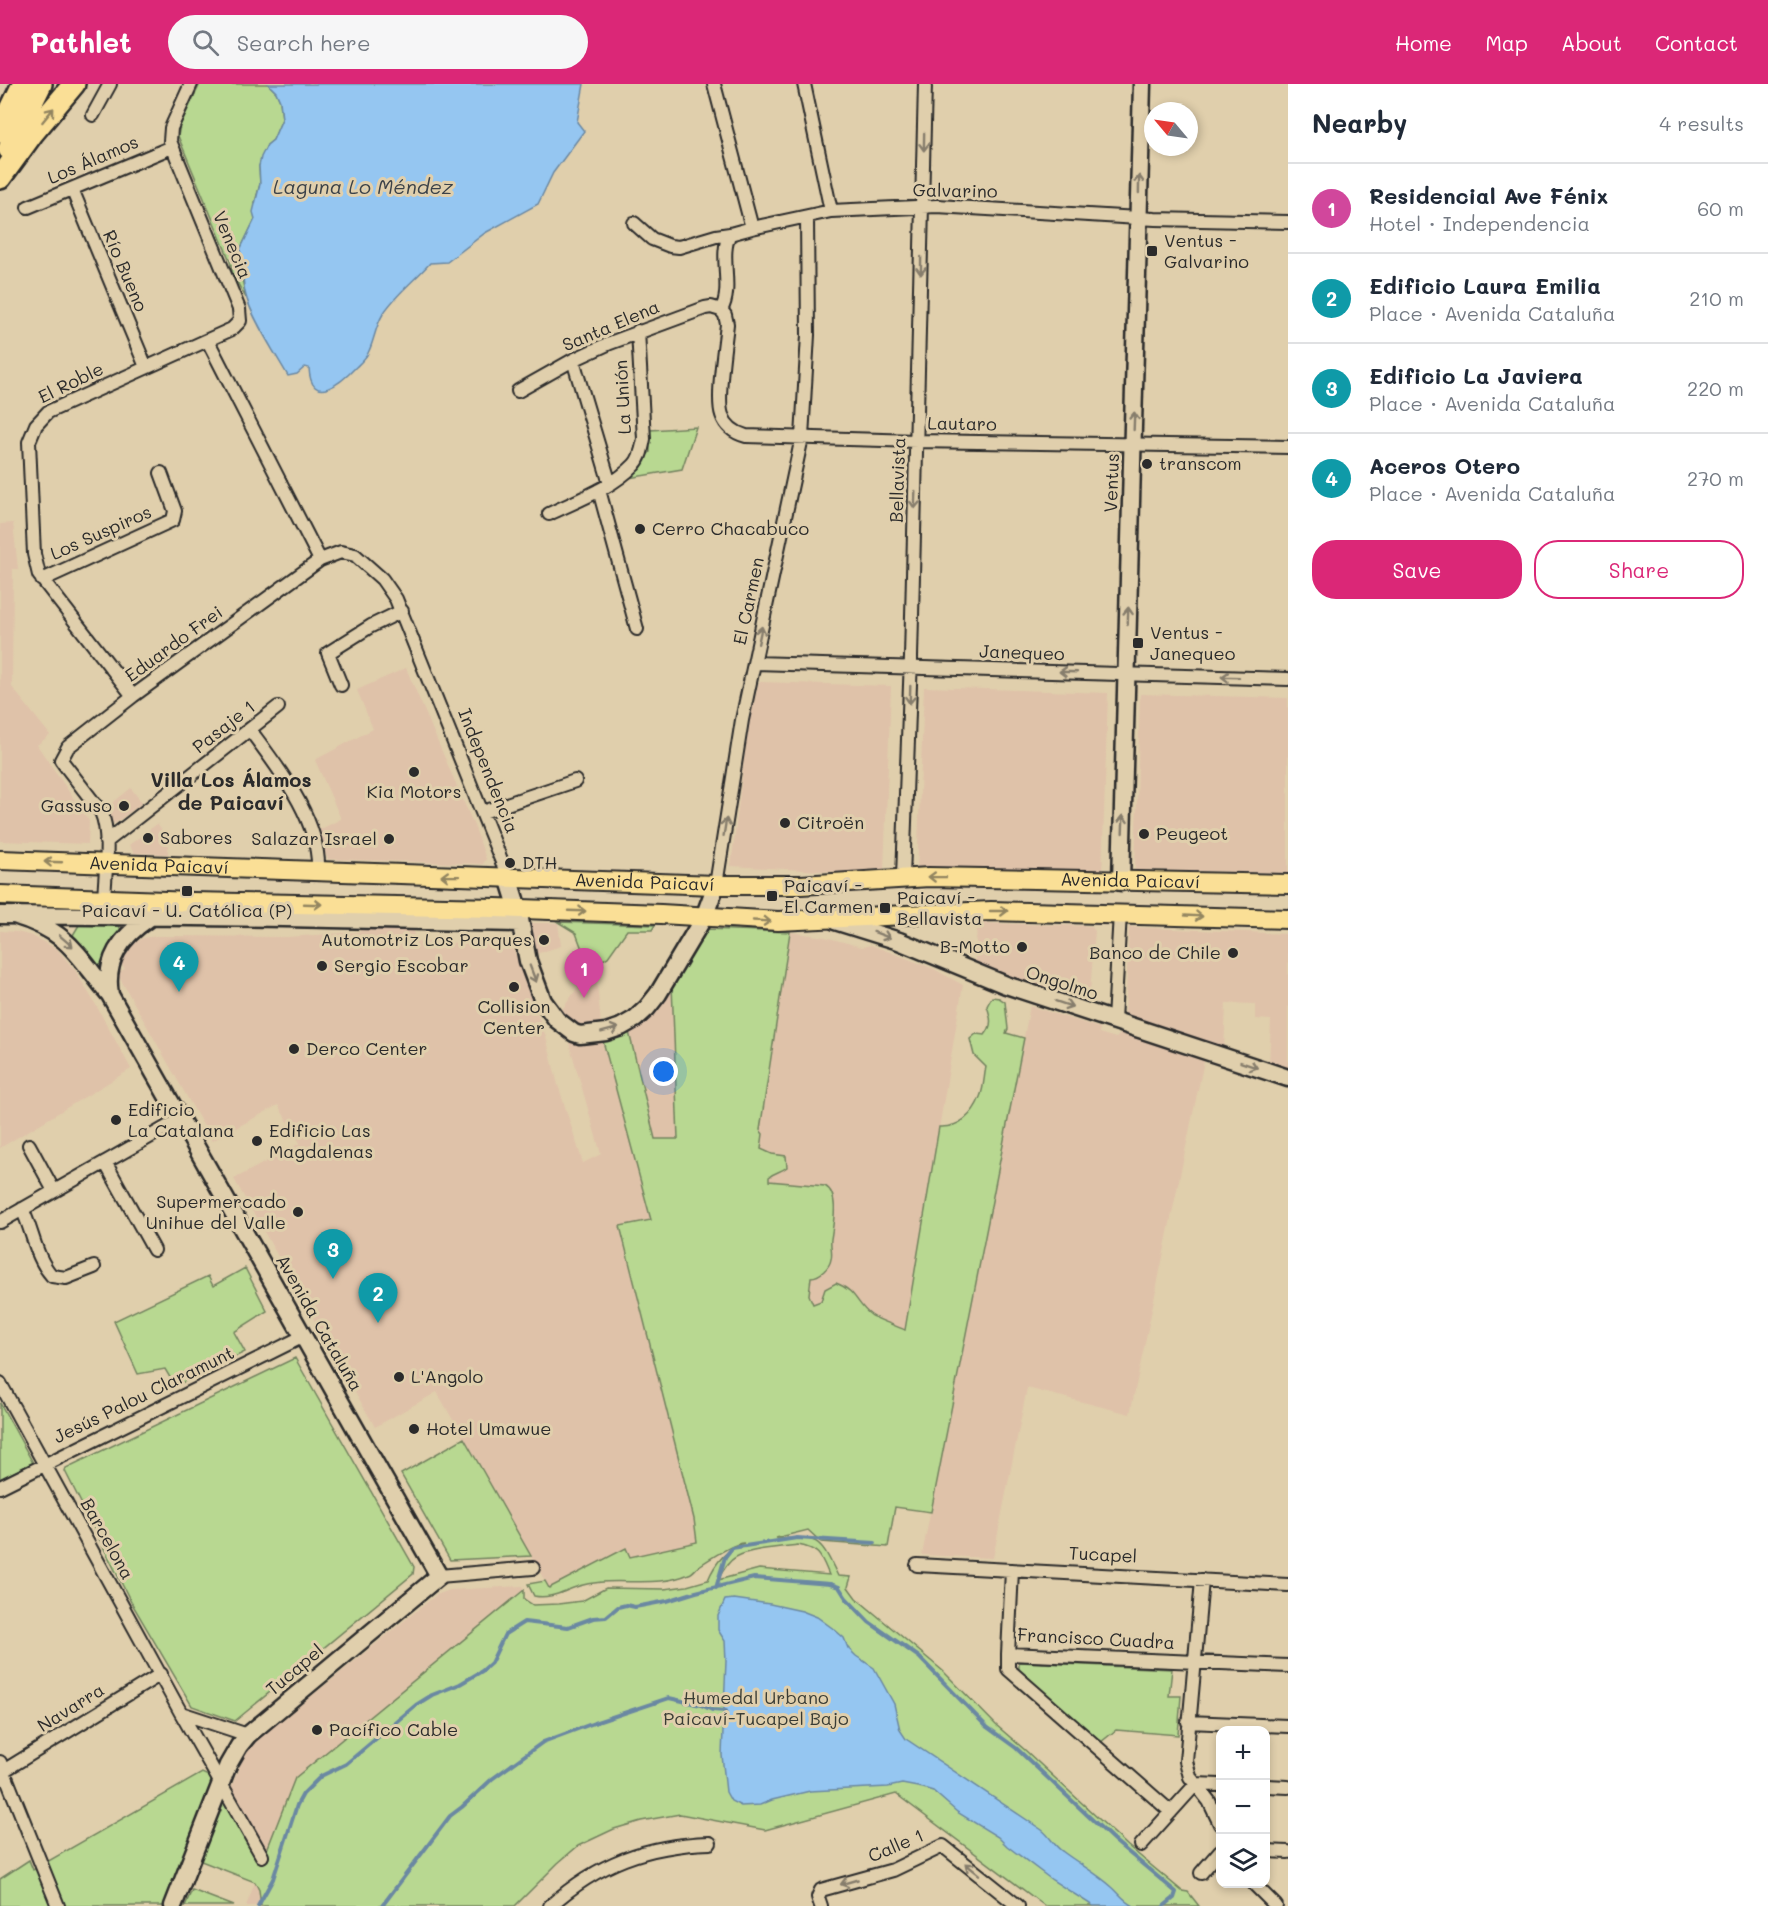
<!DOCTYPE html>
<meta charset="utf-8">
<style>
:root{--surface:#fff;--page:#f6f6f7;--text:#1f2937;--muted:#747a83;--line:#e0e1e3;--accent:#db2777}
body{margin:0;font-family:Mali,sans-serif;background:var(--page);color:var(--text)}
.controls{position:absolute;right:18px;bottom:18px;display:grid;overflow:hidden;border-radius:12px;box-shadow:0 3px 9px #0003}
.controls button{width:54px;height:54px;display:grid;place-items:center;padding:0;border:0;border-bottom:2px solid var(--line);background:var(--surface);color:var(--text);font:30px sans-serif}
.compass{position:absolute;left:1144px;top:18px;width:54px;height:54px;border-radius:50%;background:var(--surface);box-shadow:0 3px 9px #0003;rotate:299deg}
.you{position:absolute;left:664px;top:988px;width:21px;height:21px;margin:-15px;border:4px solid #fff;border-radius:50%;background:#1a73e8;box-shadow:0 0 0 9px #1a73e833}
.badge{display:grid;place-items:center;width:39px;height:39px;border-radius:50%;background:var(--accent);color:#fff;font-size:20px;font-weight:700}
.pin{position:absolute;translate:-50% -50px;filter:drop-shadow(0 2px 3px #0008)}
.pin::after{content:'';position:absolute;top:32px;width:21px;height:18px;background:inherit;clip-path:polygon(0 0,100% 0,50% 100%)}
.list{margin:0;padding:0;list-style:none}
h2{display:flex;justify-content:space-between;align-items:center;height:78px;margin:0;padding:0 24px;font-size:26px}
h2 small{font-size:20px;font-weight:400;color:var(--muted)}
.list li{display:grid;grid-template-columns:39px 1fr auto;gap:18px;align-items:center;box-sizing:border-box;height:90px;padding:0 24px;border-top:2px solid var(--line)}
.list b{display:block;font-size:22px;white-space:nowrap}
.list p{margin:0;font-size:20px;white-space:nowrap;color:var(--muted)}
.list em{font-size:20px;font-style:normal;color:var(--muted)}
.actions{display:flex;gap:12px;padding:18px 24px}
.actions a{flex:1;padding:14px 0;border:2px solid var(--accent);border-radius:24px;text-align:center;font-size:21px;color:var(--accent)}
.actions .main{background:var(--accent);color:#fff}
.icon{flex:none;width:33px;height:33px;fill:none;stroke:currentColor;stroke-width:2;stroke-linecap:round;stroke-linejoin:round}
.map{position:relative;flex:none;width:1288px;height:1822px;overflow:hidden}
header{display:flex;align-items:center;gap:36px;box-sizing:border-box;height:84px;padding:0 30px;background:var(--accent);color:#fff}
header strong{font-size:28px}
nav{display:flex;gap:33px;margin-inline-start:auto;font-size:21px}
.search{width:420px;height:54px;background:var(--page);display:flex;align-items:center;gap:15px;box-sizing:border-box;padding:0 21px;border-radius:33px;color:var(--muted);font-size:22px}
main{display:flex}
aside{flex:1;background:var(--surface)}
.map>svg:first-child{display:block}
.built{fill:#dfc2a9}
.green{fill:#b8d891;stroke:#72825e;stroke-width:1.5;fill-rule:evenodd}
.water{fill:#95c6f1;stroke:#6b88a2;stroke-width:1.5}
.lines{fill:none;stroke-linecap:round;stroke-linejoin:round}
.stream{stroke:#6b88a2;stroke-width:4}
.street-casing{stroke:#2b2b2b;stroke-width:16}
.secondary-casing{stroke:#2b2b2b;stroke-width:21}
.primary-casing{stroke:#2b2b2b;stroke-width:22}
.highway-casing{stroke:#2b2b2b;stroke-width:26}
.street{stroke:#e0cfac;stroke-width:12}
.secondary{stroke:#e0cfac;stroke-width:16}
.primary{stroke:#fadf96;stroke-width:18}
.highway{stroke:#fadf96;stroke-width:21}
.oneway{stroke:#928560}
.oneway2{stroke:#867d6c}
.poi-dot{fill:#2b2b2b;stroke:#e0cfac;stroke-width:2}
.labels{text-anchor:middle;stroke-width:6;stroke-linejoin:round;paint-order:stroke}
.street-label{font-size:18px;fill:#2b2b2b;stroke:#e0cfac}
.poi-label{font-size:18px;fill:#2b2b2b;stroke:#e0cfac;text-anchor:start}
.park-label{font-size:18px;fill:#393c35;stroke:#e0cfac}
.water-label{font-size:20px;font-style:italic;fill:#3b4249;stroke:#e0cfac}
.neighbourhood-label{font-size:20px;font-weight:bold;fill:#2b2b2b;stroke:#e0cfac}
</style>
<header>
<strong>Pathlet</strong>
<div class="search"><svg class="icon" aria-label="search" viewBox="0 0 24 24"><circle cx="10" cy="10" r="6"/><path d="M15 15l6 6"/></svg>Search here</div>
<nav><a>Home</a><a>Map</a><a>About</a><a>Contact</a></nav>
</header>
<main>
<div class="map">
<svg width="1288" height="1822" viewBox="0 0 1288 1822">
<rect width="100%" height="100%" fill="#e0cfac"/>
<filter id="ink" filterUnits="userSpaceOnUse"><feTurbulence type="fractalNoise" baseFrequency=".0167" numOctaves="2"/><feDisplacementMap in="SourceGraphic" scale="12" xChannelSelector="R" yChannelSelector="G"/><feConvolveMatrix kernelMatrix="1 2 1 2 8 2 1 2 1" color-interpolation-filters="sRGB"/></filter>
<g filter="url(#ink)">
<path class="built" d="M13,439L18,485H13L12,603L50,651L37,661L89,737L88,760L0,757V440Z
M406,584L475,744L486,775L483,780L328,775L315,748L341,735L315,676L373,645L357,606Z
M759,598L891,602L884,786L874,790L731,782L748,643Z
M924,603L1108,609L1102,790L917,788Z
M1140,610L1288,614V789L1135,786Z
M131,704L142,719L114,740L104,726Z
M157,740L168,754V770L134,769L129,761Z
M530,839H558L561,862L536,870L529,841Z
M977,839L1091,842L1095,847L1089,920L998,891L975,880Z
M359,843L414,845V857L512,861L546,953L558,1001L583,1079L601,1070L569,959L603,957L651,1137L620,1143L694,1435L697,1459L630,1474L625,1464L549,1504L437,1308L375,1343L234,1095L300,1059L278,1021L212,1057L117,889L125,885L120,878L126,866L133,860L143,854L157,852L287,853L360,848Z
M1129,843L1288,850V988L1269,982L1271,936L1255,935V920L1226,919L1224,968L1128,936L1125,931Z
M0,847L17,848L32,852L57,865L75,886L96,921L131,985L0,1064Z
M790,848L825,853L862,863L871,861L932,884L963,901L903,1261L807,1222L753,1096Z
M595,879L601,940L580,942L561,927Z
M672,901L678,1055H655L629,948L647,936L656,927Z
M1030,922L1100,944L1099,949L1116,954L1121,949L1204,977L1130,1330L1027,1304L993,1474L922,1471Z
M523,1502L524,1506L295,1694L267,1767L231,1704L242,1676L255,1658L436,1511L450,1506Z
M255,1798L259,1806L261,1822H246Z"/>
<path class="green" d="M200,0H268L276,8L280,17L282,35L273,56L267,61L259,82L260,100L255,118V135L240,166L244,178L242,195L246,214L233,191L230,177L178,52L180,42Z
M696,343L682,385L629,394L650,368V346Z
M558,838L655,841L652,846H627L608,873L596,880L585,873L576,849Z
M79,841L119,842L121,846L111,861L105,878L98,882L73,851Z
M704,845L790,848L760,1046L763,1050L761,1065L772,1070L786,1072L787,1083C781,1088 775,1088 769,1093V1097L825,1102C840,1110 833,1141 831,1155C830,1162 833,1169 831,1175C830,1183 820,1193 811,1193L809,1211L813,1220L821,1217L825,1205L836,1199C857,1207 856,1220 871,1231C874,1234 901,1244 905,1246L939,1043C959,1044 973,1031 980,1013C984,1004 984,992 986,983L974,971L970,955L976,950L985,951C993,941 991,934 987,922L992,913L999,914L1005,918L1008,945L1006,949L1024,954L931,1428L895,1423L888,1463L821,1458L808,1446L776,1454C819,1455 818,1450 838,1492L851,1493L848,1503L856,1514L943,1587L996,1641L1025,1666L1128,1762L1182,1807L1188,1808L1199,1822H1045L896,1710L765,1746L680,1730L641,1737L614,1745L578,1762L558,1779L515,1822H261L259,1806L255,1798L191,1773L173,1822H0V1795L29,1776L33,1786L202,1689L221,1698L263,1776L295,1694L524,1506V1515L533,1521L558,1520L582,1517L606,1504L664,1505L687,1502L708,1496C715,1479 727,1465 744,1459C735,1458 708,1476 699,1482C696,1484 693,1489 689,1490C655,1505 618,1492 583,1501C566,1505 552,1516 534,1512L528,1500L545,1497L549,1504L626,1464L630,1473L697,1458L694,1435L620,1142L651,1136L603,957L629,948L655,1055H678L672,901ZM798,1461C820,1465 821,1472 829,1491L759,1485L718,1496C722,1488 728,1477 736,1473C751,1465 781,1463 798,1461Z
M245,1184L267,1227L234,1248L245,1268L175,1302L165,1285L138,1290L114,1237L208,1192L213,1202Z
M295,1274L414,1483L413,1490L235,1637L192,1622L131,1518L65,1387L66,1384Z
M0,1319L33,1379L0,1395Z
M464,1354L531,1472L450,1476L401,1390Z
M1019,1578L1172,1585L1169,1612H1181L1178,1651L1116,1646L1101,1658L1019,1588Z
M192,1806L234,1822H185Z"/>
<path class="water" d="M268,0H584L577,38L584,47L553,89L538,120L485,149L447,178L430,179C415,196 395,211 383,230C375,243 374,258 368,269C366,274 360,279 356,283C341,299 311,324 309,284L305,283L297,290L288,292C276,271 252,234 246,212C241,196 245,182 240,166L255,135L253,128L260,100L259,82L261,73L267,61L273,56L282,35L280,17L276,8Z
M734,1515L770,1520L802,1527L817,1533L835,1546L844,1554L848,1564L856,1572L874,1584L894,1620L900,1646L906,1655L1042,1746C1050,1752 1054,1762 1062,1767C1079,1780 1097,1789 1112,1803C1120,1810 1124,1817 1134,1822H1093L1052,1796L1007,1762L998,1753L957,1728L933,1707L923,1704L902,1700L888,1703L810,1707L772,1716L760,1721L741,1722L731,1717L726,1708L722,1671L726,1577L725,1557L718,1546V1532L725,1516Z"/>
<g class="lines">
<path class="stream" d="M716,1504L725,1473L732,1464L797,1454L875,1459
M258,1822L273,1795L297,1721L303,1710L321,1692L346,1680L416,1621L432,1611L460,1600L482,1587L491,1579L505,1550L524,1538L568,1543L593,1534L606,1533L618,1523L626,1521L635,1523L667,1517L696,1508L754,1494L830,1500L839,1503L846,1514L869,1538L919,1573L987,1643L1016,1664L1116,1758L1176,1808L1174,1814L1164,1822
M382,1822L450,1732L462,1723L492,1695L543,1658L594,1639L669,1614L701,1621L712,1626L726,1627"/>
<defs>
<path id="street" d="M714,0L752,144
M804,0L831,127
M93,31L110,0
M72,105L146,283
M28,123L172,63
M634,139L652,155L670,162L679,163L716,152L730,150L752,144L831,127L937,122L1155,135L1288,138
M721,226L725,231L727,240C725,260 716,315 722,331C726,343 735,349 746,352L917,357L1288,363
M721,226C734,204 718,171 730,150
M208,257L320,476
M573,276L610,400
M518,307L573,276L610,259L705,224L711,223L721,226
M599,406L637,545
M549,430C578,416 612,404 634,381C641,374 642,364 644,355L638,247
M42,496L173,436L175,427L161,389
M754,579L1288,595
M341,601L328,569L371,542L402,527
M133,612L39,491L34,470L29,358L36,341L48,328L232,245L240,237L239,225L170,57L171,44L191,0
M250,646C279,685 321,737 318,788
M483,728L575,697
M106,758L278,623
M903,793L911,573L925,0
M716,801L742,636L802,353L808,251L807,133
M104,815C105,791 111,749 101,728L64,680L61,676L68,663L133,612L320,476L341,468L355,471L382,495L396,515L508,793
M1114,936L1120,829
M29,1061L54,1107
M105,1078L154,1166
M22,1125C33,1147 35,1173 52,1192L66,1194L94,1183
M0,1138L181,1035
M0,1299L181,1629L262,1772
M0,1403L304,1252
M917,1481L1288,1501
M1012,1486L1008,1570L1288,1582
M439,1492L533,1484
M1202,1496L1186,1677L1190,1693L1209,1717L1220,1740
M1008,1570V1585L1171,1728
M181,1629L248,1651
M1188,1638L1288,1642
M0,1678L58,1822
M0,1689L161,1590
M1266,1702L1288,1703
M1141,1761L1196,1700L1220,1701
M1266,1767L1288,1768
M1201,1789L1220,1767
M1254,1800L1276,1822
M550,1822C598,1779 647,1761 710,1759
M821,1822L818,1813L821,1806L893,1786L943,1762L1018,1822"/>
<path id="secondary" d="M508,793L518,825L528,877L543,917L557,936L574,949L580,951L606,948L621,943L635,935L647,924L658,910L704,833L716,801
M1121,798L1142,0
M0,831L284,834L520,839
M14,831C70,848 76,870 110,911L439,1492L248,1651L239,1662L228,1681L173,1822
M835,837L899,857L1006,901L1288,994
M110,911C104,876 121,853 149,834"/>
<g id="primary">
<path id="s1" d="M0,776L716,801H801L929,793L1288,800"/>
<path d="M0,811L193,818L496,824L661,830L778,837L991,827L1288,835"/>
</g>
<path id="highway" d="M0,48L23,0
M9,65L41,0
M0,94L32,50L74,0"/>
</defs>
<use href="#street" class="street-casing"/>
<use href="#secondary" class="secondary-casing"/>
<use href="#primary" class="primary-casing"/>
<use href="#highway" class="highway-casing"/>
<use href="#street" class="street"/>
<use href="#secondary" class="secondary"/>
<use href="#primary" class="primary"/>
<use href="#highway" class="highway"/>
</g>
<defs><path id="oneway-shaft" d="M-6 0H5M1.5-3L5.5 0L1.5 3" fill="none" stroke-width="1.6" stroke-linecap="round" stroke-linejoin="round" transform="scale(1.5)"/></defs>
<g class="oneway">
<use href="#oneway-shaft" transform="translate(48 31) rotate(-51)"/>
<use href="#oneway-shaft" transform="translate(53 778) rotate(-178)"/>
<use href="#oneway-shaft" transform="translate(450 792) rotate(-179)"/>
<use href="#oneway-shaft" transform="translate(937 793) rotate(-179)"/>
<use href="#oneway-shaft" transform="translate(313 820) rotate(2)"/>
<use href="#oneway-shaft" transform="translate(577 827) rotate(2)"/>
<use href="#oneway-shaft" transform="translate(999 827)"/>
<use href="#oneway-shaft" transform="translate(1194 832) rotate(3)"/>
<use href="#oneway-shaft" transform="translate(762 837) rotate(3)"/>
</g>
<g class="oneway2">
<use href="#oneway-shaft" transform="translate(924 58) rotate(91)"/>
<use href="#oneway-shaft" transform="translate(1139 100) rotate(-89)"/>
<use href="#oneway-shaft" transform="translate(921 182) rotate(91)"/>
<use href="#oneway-shaft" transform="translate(1134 337) rotate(-88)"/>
<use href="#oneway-shaft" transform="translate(915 416) rotate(92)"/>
<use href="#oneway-shaft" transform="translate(1128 532) rotate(-88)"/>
<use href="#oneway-shaft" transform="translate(760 551) rotate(-78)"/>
<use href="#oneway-shaft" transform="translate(1068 588) rotate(-178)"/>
<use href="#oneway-shaft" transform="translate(1230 593) rotate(-178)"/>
<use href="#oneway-shaft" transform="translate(910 611) rotate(92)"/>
<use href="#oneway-shaft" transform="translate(1123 740) rotate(-88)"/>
<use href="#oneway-shaft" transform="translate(725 743) rotate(-81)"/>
<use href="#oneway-shaft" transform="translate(882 851) rotate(20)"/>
<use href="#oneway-shaft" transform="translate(66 857) rotate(41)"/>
<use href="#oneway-shaft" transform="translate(533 890) rotate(69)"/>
<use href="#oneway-shaft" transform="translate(1064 920) rotate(18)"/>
<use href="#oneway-shaft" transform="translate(610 946) rotate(-15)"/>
<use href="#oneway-shaft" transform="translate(1249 981) rotate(19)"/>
<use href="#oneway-shaft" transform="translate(972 1785) rotate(-141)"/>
<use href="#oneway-shaft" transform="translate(849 1798) rotate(164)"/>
</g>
</g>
<g class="poi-dot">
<rect x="1146" y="161" width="12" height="12" rx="3"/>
<circle cx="1147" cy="380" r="6"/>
<circle cx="640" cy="445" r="6"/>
<rect x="1132" y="553" width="12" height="12" rx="3"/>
<circle cx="414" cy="688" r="6"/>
<circle cx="124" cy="722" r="6"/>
<circle cx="785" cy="739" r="6"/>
<circle cx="1144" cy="750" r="6"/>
<circle cx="148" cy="754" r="6"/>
<circle cx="389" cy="755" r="6"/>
<circle cx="510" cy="779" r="6"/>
<rect x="181" y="801" width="12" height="12" rx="3"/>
<rect x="766" y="806" width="12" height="12" rx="3"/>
<rect x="879" y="818" width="12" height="12" rx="3"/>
<circle cx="544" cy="856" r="6"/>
<circle cx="1022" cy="863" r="6"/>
<circle cx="1233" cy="869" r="6"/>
<circle cx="322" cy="882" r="6"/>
<circle cx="514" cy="903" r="6"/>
<circle cx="294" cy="965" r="6"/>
<circle cx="116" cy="1036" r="6"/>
<circle cx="257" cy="1057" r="6"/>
<circle cx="298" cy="1128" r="6"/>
<circle cx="399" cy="1293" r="6"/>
<circle cx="414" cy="1345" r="6"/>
<circle cx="317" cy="1646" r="6"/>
</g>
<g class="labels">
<g class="street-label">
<text transform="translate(93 76) rotate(-23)" y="6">Los Álamos</text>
<text transform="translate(955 107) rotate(1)" y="6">Galvarino</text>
<text transform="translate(232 161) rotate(67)" y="6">Venecia</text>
<text transform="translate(125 187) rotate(67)" y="6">Río Bueno</text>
<text transform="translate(611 242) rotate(-23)" y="6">Santa Elena</text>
<text transform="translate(71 299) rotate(-26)" y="6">El Roble</text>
<text transform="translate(623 313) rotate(-93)" y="6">La Unión</text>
<text transform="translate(962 340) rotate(1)" y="6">Lautaro</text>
<text transform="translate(898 396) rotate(-88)" y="6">Bellavista</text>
<text transform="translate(1112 399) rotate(-88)" y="6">Ventus</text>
<text transform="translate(101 449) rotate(-24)" y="6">Los Suspiros</text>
<text transform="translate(749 517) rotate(-78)" y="6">El Carmen</text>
<text transform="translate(174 560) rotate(-36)" y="6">Eduardo Frei</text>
<text transform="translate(1022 569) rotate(2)" y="6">Janequeo</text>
<text transform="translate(224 643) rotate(-38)" y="6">Pasaje 1</text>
<text transform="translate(488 687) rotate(68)" y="6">Independencia</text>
<text dy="6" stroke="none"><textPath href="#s1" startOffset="159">Avenida Paicaví</textPath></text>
<text dy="6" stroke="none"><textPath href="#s1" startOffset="1131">Avenida Paicaví</textPath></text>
<text dy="6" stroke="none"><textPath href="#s1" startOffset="645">Avenida Paicaví</textPath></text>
<text transform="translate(1062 899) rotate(18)" y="6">Ongolmo</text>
<text transform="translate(319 1239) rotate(60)" y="6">Avenida Cataluña</text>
<text transform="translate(144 1311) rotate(-26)" y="6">Jesús Palou Claramunt</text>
<text transform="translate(107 1455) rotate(61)" y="6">Barcelona</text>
<text transform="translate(1103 1471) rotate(3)" y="6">Tucapel</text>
<text transform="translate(1096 1555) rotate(3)" y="6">Francisco Cuadra</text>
<text transform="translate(295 1586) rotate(-40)" y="6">Tucapel</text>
<text transform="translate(71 1624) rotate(-32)" y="6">Navarra</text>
<text transform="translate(896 1762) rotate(-23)" y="6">Calle 1</text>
</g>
<g class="poi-label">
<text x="1164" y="163">Ventus -<tspan x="1164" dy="21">Galvarino</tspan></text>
<text x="1159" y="386">transcom</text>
<text x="652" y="451">Cerro Chacabuco</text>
<text x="1150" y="555">Ventus -<tspan x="1150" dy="21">Janequeo</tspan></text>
<text x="414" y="714" text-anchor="middle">Kia Motors</text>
<text x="112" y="728" text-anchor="end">Gassuso</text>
<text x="797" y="745">Citroën</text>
<text x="1156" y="756">Peugeot</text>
<text x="160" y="760">Sabores</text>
<text x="377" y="761" text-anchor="end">Salazar Israel</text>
<text x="522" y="785">DTH</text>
<text x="784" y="808">Paicaví -<tspan x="784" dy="21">El Carmen</tspan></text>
<text x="897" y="820">Paicaví -<tspan x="897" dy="21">Bellavista</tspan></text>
<text x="187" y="833" text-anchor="middle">Paicaví - U. Católica (P)</text>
<text x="532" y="862" text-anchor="end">Automotriz Los Parques</text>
<text x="1010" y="869" text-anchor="end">B-Motto</text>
<text x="1221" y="875" text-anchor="end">Banco de Chile</text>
<text x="334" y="888">Sergio Escobar</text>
<text x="514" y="929" text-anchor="middle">Collision<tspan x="514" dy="21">Center</tspan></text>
<text x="306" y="971">Derco Center</text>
<text x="128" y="1032">Edificio<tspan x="128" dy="21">La Catalana</tspan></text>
<text x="269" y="1053">Edificio Las<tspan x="269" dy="21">Magdalenas</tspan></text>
<text x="286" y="1124" text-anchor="end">Supermercado<tspan x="286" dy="21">Unihue del Valle</tspan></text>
<text x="411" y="1299">L'Angolo</text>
<text x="426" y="1351">Hotel Umawue</text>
<text x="329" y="1652">Pacífico Cable</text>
</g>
<g class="park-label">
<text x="756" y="1620">Humedal Urbano<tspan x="756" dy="21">Paicaví-Tucapel Bajo</tspan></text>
</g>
<g class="water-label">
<text x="363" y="110">Laguna Lo Méndez</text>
</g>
<g class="neighbourhood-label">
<text x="231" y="703">Villa Los Álamos<tspan x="231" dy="23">de Paicaví</tspan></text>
</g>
</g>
</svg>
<div class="controls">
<button>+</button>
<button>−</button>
<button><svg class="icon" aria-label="layers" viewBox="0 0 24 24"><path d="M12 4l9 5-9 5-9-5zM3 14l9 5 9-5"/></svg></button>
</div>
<svg class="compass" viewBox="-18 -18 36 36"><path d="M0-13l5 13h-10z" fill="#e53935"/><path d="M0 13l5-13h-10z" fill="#747a83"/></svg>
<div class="you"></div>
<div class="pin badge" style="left:584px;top:914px;background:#d1479c">1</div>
<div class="pin badge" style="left:378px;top:1239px;background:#0f9aa8">2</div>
<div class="pin badge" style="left:333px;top:1195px;background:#0f9aa8">3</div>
<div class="pin badge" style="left:179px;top:908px;background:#0f9aa8">4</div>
</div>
<aside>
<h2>Nearby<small>4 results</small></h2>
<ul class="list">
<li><span class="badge" style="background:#d1479c">1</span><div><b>Residencial Ave Fénix</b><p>Hotel · Independencia</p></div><em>60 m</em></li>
<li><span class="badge" style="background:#0f9aa8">2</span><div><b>Edificio Laura Emilia</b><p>Place · Avenida Cataluña</p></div><em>210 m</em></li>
<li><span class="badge" style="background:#0f9aa8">3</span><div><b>Edificio La Javiera</b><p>Place · Avenida Cataluña</p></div><em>220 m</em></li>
<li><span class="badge" style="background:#0f9aa8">4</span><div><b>Aceros Otero</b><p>Place · Avenida Cataluña</p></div><em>270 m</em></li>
</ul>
<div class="actions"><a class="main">Save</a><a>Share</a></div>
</aside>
</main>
